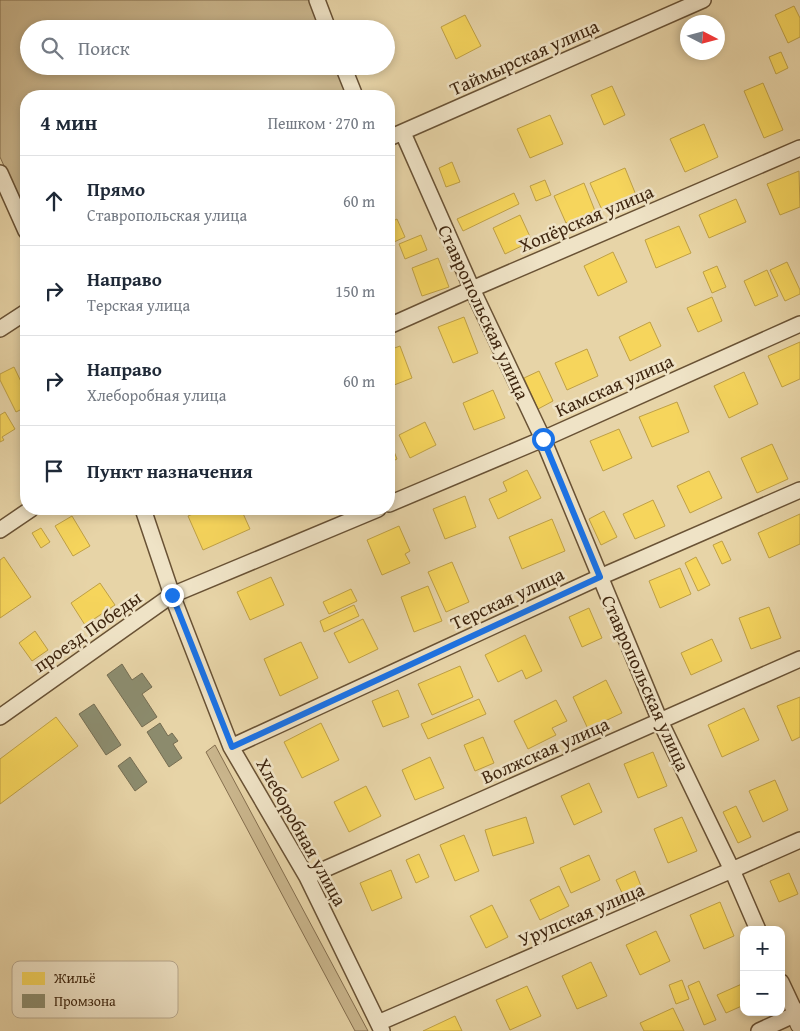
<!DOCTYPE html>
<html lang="ru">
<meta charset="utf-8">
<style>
:root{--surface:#fff;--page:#f2f2f3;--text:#1f2937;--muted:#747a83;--line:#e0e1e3}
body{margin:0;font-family:"Gentium Book Plus",serif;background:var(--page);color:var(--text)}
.controls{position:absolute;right:15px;bottom:15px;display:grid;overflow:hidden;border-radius:10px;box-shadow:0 2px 8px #0003}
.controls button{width:45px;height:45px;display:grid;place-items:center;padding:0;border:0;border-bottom:1px solid var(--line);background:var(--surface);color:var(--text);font:25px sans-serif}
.compass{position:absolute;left:680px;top:15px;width:45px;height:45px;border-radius:50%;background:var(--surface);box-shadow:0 2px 8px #0003;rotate:96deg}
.stop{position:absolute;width:15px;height:15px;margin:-11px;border:4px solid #1a73e8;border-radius:50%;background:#fff}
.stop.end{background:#1a73e8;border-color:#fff;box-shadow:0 1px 5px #0008}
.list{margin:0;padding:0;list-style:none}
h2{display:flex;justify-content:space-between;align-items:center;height:65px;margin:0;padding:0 20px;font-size:21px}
h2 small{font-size:16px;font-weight:400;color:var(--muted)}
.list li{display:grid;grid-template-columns:32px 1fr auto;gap:15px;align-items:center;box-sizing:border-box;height:90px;padding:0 20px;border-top:1px solid var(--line)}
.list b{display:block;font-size:19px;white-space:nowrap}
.list p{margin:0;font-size:16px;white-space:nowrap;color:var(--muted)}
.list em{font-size:16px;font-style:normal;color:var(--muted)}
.icon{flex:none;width:28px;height:28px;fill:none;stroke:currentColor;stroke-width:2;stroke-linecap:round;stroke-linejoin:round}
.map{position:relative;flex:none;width:800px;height:1031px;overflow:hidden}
.search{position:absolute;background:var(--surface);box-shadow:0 2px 8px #0003;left:20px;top:20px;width:375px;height:55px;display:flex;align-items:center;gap:12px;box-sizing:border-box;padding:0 18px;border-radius:28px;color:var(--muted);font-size:19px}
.panel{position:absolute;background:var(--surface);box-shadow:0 2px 8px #0003;left:20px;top:90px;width:375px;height:425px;border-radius:20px}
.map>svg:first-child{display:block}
.grass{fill:#cab68d;stroke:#846e4e}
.homes{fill:#f6d55c;stroke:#bfa045}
.industry{fill:#8c8c6e;stroke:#756d52}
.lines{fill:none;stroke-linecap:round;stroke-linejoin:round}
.minor-casing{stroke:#695235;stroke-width:18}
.tertiary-casing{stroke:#695235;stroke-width:21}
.minor{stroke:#efe3c6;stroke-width:15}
.tertiary{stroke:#efe3c6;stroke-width:19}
.route{stroke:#1a73e8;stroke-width:6}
.labels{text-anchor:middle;stroke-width:5;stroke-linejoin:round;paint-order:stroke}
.street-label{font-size:19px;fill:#3f260f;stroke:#efe3c6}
.key{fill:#efe3c6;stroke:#baaa8f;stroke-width:1}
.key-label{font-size:14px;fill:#3f260f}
</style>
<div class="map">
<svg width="800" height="1031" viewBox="0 0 800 1031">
<rect width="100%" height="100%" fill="#e7d4a7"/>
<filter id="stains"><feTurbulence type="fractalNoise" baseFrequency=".004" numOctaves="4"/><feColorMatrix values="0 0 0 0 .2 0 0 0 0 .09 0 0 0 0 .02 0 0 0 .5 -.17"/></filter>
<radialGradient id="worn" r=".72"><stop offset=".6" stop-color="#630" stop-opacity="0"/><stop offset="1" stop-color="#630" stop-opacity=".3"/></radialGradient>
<path class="grass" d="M0,0H313L324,29H29V66H339L350,96H26V215L0,157Z
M215,745L368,1031H355L206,752Z"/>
<path class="homes" d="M794,6L800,18V37L788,43L775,15Z
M465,15L481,46L456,59L441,27Z
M781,52L788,68L776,74L769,57Z
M763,83L783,130L764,138L744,91Z
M612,86L625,115L604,125L591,95Z
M550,115L563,144L530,158L517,129Z
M704,124L718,157L685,172L670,139Z
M452,162L460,182L446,187L439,168Z
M625,168L636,195L602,210L590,183Z
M799,171L800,207L780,215L767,184Z
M545,180L551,195L536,201L530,186Z
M584,183L595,211L566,223L554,196Z
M514,193L519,204L463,231L457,219Z
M736,199L746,222L709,238L699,215Z
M520,215L532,241L505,254L493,228Z
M397,219L405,237L394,242L389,231V223Z
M679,226L691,253L656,268L645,240Z
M421,235L427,250L405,259L399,244Z
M613,252L627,282L598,296L584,266Z
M438,258L449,287L422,296L412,268Z
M787,262L800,290V294L785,301L770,270Z
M717,266L726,287L712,293L703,272Z
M767,270L778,296L755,306L744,281Z
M712,297L722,321L698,332L687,308Z
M464,317L478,353L453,363L438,327Z
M650,322L661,346L630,361L619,337Z
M800,342V379L782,387L768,356Z
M400,346L412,378L389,387V350Z
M587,349L598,376L567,390L555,363Z
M14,367L26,392V407L16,412L0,380V374Z
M539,371L553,401L538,409L524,378Z
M744,372L758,404L729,418L714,386Z
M493,390L505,418L474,430L463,403Z
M677,402L689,432L652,447L639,417Z
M5,412L15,429L2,437L4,440L0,442V415Z
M425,422L436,445L410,458L399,435Z
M619,429L632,458L603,471L590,441Z
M389,439L397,459L389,463Z
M772,444L788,479L757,493L741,458Z
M527,470L541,498L498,519L489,499L507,491L503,482Z
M709,471L722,498L690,513L677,486Z
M465,496L476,527L445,539L433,509Z
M653,500L665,526L635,539L623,514Z
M205,509H241L250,529L203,550L188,516Z
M604,511L617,537L601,545L589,519Z
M800,514V544L769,558L758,533Z
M72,516L90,546L73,556L55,526Z
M552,519L565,551L522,569L509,537Z
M399,526L410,551L405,554L410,563L382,575L367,540Z
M41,528L50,542L41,548L32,533Z
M722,541L731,560L722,564L713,545Z
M4,557L31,597L0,618V560Z
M696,557L710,585L698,591L685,563Z
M452,562L469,602L446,612L428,572Z
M680,568L691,594L660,608L649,581Z
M271,577L284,605L250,620L237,592Z
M100,583L115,605L85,625L71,603Z
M428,586L442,621L414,632L401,597Z
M351,589L357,601L329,614L323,602Z
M354,605L359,616L324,632L320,621Z
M769,607L781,638L751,649L739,618Z
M589,608L602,638L582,647L569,617Z
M363,619L378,649L349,663L334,633Z
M35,631L48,650L32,661L19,643Z
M525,635L542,671L526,679L522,670L498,682L485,655Z
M712,639L722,661L691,675L681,653Z
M301,642L318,678L280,696L264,659Z
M460,666L473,697L432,715L418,684Z
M606,680L622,713L588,729L573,697Z
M398,690L409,717L383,727L372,701Z
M800,697V737L792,741L777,706Z
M479,699L486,714L428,739L421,724Z
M556,700L567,721L552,728L556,735L528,749L514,721Z
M744,708L759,740L722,757L708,725Z
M56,717L78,746L0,804V759Z
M321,723L339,760L302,778L284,742Z
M483,737L494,763L475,771L464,745Z
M653,752L667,786L638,798L624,764Z
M430,757L444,788L415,800L402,770Z
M775,780L788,810L763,822L749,791Z
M589,783L602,812L574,825L561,796Z
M366,786L381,816L349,832L334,802Z
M736,806L751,837L738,843L723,812Z
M526,817L534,843L493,856L485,830Z
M682,817L697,851L668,863L654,829Z
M464,835L479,871L455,881L440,845Z
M419,854L429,877L416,883L406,860Z
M589,855L600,880L571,893L560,868Z
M391,870L402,898L372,911L360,883Z
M635,871L641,886L623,895L616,880Z
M789,873L798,894L779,902L770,881Z
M559,886L569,906L540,920L530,900Z
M720,902L734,936L704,949L690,915Z
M492,905L508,937L486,948L470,916Z
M656,931L670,961L640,975L626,945Z
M591,962L607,996L577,1009L562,976Z
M682,980L689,999L676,1004L669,985Z
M699,981L716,1020L704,1025L688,986Z
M744,983V1005L726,1013L717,995Z
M527,986L541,1016L510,1030L496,1000Z
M673,1008L684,1031H644L640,1023Z
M455,1016L462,1031H423Z"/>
<path class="industry" d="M122,664L132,680L142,673L152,687L142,694L157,717L142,727L107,675Z
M94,704L121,745L106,755L79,714Z
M160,723L168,736L172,733L178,741L173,744L182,758L169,767L147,732Z
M130,757L147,782L135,791L118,766Z"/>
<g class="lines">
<defs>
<path id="minor" d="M317,0L328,29
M343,66L355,96
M403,133L472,289L543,439L660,721L732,870L758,930
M389,138L703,0
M0,173L26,231
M389,326L472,289L800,148
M0,329L26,312
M389,504L543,439L800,324
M143,509L172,595L231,747L307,877L382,1031
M0,530L31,509
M0,717L172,595L378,509
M231,747L600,577L800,490
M307,877L800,659
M378,1023L732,870L800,840
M759,1031L796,1014L781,982"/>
<path id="tertiary" d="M800,1013L796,1014L800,1024"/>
</defs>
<use href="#minor" class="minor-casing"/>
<use href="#tertiary" class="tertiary-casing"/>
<use href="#minor" class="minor"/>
<use href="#tertiary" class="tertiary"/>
</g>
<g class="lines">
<path class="route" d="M172,595L232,747L600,577L543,439"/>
</g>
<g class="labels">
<g class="street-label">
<text transform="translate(524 57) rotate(-24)" y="7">Таймырская улица</text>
<text transform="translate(586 218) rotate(-23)" y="7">Хопёрская улица</text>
<text transform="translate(484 312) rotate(65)" y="7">Ставропольская улица</text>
<text transform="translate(614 385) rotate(-24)" y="7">Камская улица</text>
<text transform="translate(507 598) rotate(-25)" y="7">Терская улица</text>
<text transform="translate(87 631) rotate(-35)" y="7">проезд Победы</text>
<text transform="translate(646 683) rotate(66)" y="7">Ставропольская улица</text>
<text transform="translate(545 750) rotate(-24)" y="7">Волжская улица</text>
<text transform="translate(302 832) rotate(61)" y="7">Хлеборобная улица</text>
<text transform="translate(581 914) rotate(-23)" y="7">Урупская улица</text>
</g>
</g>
<rect x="12" y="961" width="166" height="57" rx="8" class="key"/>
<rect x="22" y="972" width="23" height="13" fill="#f6d55c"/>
<rect x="22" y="994" width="23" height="14" fill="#8c8c6e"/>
<g class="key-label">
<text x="54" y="983">Жильё</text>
<text x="54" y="1006">Промзона</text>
</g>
<rect width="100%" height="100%" filter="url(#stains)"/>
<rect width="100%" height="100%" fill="url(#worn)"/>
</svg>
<div class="controls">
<button>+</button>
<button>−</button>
</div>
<svg class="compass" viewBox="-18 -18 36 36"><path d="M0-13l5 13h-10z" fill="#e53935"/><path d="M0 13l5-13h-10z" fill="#747a83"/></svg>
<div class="stop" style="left:543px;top:439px"></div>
<div class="stop end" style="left:172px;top:595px"></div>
<div class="search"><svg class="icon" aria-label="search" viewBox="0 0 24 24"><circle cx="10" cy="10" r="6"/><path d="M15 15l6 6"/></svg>Поиск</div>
<section class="panel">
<h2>4 мин<small>Пешком · 270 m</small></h2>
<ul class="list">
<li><svg class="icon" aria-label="ahead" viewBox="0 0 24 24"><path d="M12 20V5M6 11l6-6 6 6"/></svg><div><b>Прямо</b><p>Ставропольская улица</p></div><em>60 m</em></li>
<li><svg class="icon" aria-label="right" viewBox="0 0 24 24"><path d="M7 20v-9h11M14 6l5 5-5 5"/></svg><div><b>Направо</b><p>Терская улица</p></div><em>150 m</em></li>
<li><svg class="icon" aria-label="right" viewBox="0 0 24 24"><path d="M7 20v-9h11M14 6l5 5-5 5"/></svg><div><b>Направо</b><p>Хлеборобная улица</p></div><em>60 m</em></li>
<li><svg class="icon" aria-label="arrive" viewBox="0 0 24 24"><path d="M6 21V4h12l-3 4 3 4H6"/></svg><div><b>Пункт назначения</b></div></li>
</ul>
</section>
</div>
